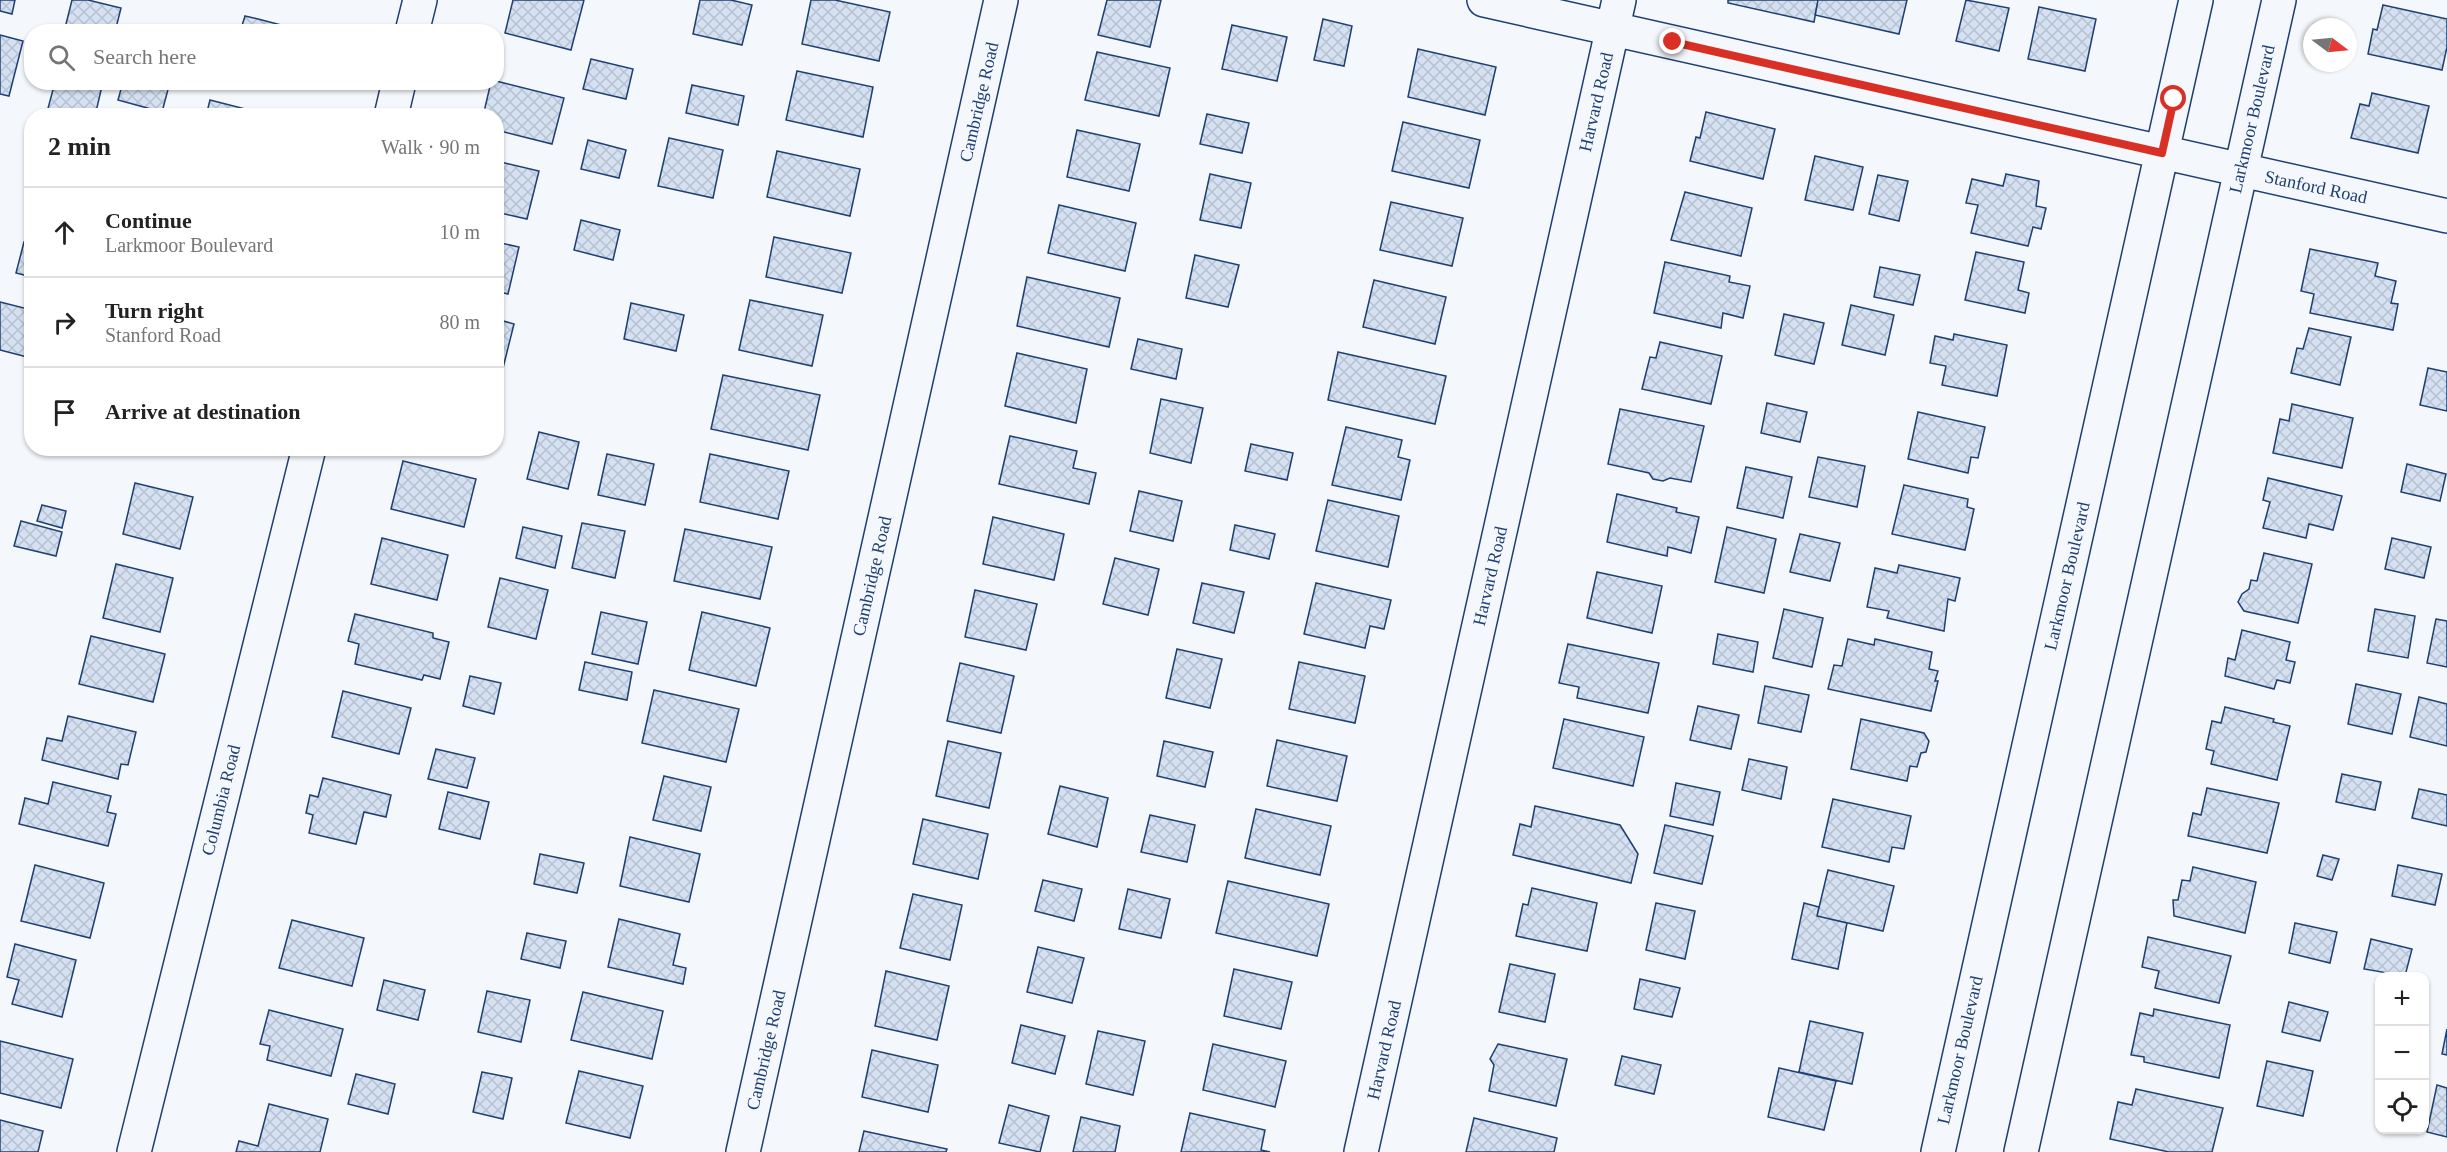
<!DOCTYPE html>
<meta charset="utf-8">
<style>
:root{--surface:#fff;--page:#f2f2f2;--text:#222;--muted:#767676;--line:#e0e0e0}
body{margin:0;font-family:Georgia,serif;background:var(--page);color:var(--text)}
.controls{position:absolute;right:18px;bottom:18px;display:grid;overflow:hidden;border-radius:12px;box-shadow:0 2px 4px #0004}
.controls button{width:54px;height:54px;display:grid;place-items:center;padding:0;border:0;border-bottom:2px solid var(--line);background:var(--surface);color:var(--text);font:30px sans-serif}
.compass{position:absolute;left:2303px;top:18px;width:54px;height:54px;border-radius:50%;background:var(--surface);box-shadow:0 2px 4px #0004;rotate:106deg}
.stop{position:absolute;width:18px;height:18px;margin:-14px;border:4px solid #d93025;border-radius:50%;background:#fff}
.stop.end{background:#d93025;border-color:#fff;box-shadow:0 2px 6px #0008}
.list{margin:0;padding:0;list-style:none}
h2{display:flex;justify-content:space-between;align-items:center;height:78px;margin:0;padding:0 24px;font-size:26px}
h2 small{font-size:20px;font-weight:400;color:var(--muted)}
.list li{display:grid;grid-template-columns:39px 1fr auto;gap:18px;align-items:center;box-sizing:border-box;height:90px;padding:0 24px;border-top:2px solid var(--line)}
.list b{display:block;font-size:22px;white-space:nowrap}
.list p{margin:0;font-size:20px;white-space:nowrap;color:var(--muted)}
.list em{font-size:20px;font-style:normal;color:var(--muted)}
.icon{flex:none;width:33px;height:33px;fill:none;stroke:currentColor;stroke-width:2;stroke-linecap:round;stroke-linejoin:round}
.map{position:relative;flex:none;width:2447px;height:1152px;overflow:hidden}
.search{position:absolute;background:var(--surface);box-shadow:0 2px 4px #0004;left:24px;top:24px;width:480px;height:66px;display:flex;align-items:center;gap:15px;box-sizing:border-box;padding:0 21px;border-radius:24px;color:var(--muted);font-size:22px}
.panel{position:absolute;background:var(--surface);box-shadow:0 2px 4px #0004;left:24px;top:108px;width:480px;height:348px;border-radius:24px}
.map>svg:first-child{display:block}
.building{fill:url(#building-cross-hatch);stroke:#1d3f73;stroke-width:1.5}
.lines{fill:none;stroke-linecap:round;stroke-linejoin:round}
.street-casing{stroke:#1d3f73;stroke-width:36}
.street{stroke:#f4f7fb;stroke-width:33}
.route{stroke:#d93025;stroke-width:8}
.labels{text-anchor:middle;stroke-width:4.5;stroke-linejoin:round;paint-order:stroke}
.street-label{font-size:18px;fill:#1d3f73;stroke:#f4f7fb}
</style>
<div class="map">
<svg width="2447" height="1152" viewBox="0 0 2447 1152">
<defs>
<pattern id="building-cross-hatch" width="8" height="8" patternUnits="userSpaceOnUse" patternTransform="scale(1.5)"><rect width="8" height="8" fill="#d5e0f0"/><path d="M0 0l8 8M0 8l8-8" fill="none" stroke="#b6c1d1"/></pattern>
</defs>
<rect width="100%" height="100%" fill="#f4f7fb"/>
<path class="building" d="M0,0H15L12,14L0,11Z
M72,0H88L121,8L115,32H64Z
M513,0H584L571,50L505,33Z
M700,0H731L752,5L742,45L693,34Z
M811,0H835L890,12L879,61L802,44Z
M1107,0H1161L1150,47L1098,35Z
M1728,0H1818L1814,22L1728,3Z
M1818,0H1907L1899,34L1815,15Z
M1966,0L2009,8L1999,51L1956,41Z
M2383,5L2447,19V47L2442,70L2368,54L2373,29L2377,30Z
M2039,7L2096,19L2085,71L2028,59Z
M245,16L258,19L308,32H240Z
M1323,19L1352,26L1344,66L1314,60Z
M1232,25L1287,37L1277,81L1222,69Z
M0,35L23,41L9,96L0,94Z
M1418,49L1496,67L1485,115L1408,97Z
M1097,52L1170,68L1159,116L1085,100Z
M591,59L633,69L626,99L583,89Z
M797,71L873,87L863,137L786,120Z
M496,81L564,98L552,144L496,130V116H483L491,82Z
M55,82H86L102,86L95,116H46Z
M123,82H170L162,112L118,100Z
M692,85L744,96L738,125L686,113Z
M2372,93L2429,106L2418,153L2351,138L2360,104L2369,106Z
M210,100L273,116H206Z
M1706,112L1775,129L1763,179L1690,161L1696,137L1700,138Z
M1207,114L1249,123L1242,153L1200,144Z
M1403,122L1480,140L1469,188L1392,171Z
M1077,130L1140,144L1129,191L1067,177Z
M669,138L723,150L713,198L658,186Z
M588,140L626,150L619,178L581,169Z
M777,151L860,169L850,216L767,197Z
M1815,156L1863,167L1853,210L1805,200Z
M496,161L539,171L527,219L496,212Z
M1210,174L1251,183L1241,228L1200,220Z
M2006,174L2039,181L2036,206L2046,208L2041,229L2033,227L2028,246L1971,233L1978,205L1966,203L1972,179L2003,186Z
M1878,175L1908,181L1899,221L1869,214Z
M1685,192L1752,208L1741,256L1671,240Z
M1391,202L1463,218L1452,266L1380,250Z
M1059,205L1136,223L1125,271L1048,253Z
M581,220L620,230L613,260L574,250Z
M774,237L851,253L842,293L766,277Z
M24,242L32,244V277L16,273Z
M496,242L519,247L508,294L496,291Z
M2310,249L2378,263L2375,276L2396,281L2391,303L2398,304L2393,330L2310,313L2314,294L2301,291Z
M1976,252L2024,262L2018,290L2029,293L2025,313L1965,300Z
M1195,255L1239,265L1228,307L1186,298Z
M1665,262L1730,276L1729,282L1750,286L1743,318L1723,313L1721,328L1654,313Z
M1880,267L1920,275L1913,305L1874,297Z
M1027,277L1120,298L1109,347L1017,326Z
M1374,280L1446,297L1435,344L1363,327Z
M750,300L823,315L812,366L739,350Z
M0,302L32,310L31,358L0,350Z
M631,303L684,315L676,351L624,339Z
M1851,305L1894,315L1885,355L1842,345Z
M1784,314L1824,323L1814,364L1775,355Z
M496,319L514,324L501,376L496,375Z
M2309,328L2351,337L2340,385L2291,373L2297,348L2303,349Z
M1954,334L2007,345L1997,396L1942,385L1946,366L1930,363L1935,336L1953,340Z
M1138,339L1182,349L1176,379L1131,369Z
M1660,342L1722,356L1711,404L1642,389L1650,357L1656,358Z
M1338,352L1446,376L1435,424L1328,400Z
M1017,353L1087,369L1076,423L1005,406Z
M2428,368L2447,372V411L2420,405Z
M723,375L820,395L808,450L711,429Z
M1161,399L1203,408L1191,463L1150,453Z
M1767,403L1807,412L1800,442L1761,433Z
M2292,404L2353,418L2342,468L2273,453L2280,419L2289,421Z
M1620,409L1704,426L1691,482L1670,478L1663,481L1653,479L1649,473L1608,464Z
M1918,412L1985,427L1978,458L1971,457L1968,473L1908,459Z
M1346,427L1402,440L1398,457L1410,460L1401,500L1332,485Z
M539,432L579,442L568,489L527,479Z
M1010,436L1077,451L1073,468L1096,473L1089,504L999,484Z
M1251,444L1293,453L1287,480L1245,471Z
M607,454L654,464L645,505L598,495Z
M710,454L789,471L778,519L700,502Z
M1818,457L1865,466L1857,507L1809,497Z
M403,461L476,479L464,527L391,509Z
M2407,464L2446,474L2440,501L2401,492Z
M1746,467L1792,477L1783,518L1737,508Z
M2268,478L2342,496L2333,530L2309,524L2306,538L2263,528L2270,502L2263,500Z
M135,483L193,497L180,549L123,534Z
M1904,485L1968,499L1967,507L1974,509L1965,550L1892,534Z
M1139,491L1182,501L1173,541L1130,531Z
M1617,494L1677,508L1676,512L1699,517L1691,553L1668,547L1667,556L1607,542Z
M1328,500L1399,516L1388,567L1316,551Z
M42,505L66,511L62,528L37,521Z
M993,517L1064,534L1054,580L983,564Z
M21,521L62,532L56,556L14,546Z
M582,523L625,531L615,578L572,568Z
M1235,525L1275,534L1269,559L1230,550Z
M523,527L562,536L555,568L516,558Z
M1727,527L1776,539L1764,593L1715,582Z
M685,529L772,547L760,599L674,581Z
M1800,534L1840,543L1830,581L1790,572Z
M382,538L448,555L437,600L371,584Z
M2392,538L2431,547L2424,578L2385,569Z
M2264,553L2312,564L2298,623L2244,611L2238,602L2242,594L2249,589L2251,580L2257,581Z
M1115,558L1159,569L1148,615L1103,604Z
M116,564L173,578L160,632L103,618Z
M1899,565L1960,578L1955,601L1948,599L1944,631L1887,618L1889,611L1867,607L1875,568L1897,573Z
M1597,572L1662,586L1652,633L1587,618Z
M500,578L548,590L536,639L488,627Z
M1202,583L1244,592L1234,633L1193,623Z
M1316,583L1391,600L1384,629L1370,626L1365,648L1304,634Z
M975,590L1037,604L1026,650L965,637Z
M1784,609L1823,618L1812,667L1773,658Z
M2375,609L2415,616L2408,658L2368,651Z
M601,612L647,622L638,664L592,654Z
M702,612L770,628L756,686L689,670Z
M355,614L433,633V638L449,642L440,679L424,675L422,680L355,664L359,644L348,641Z
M2436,619L2447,621V667L2427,663Z
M2242,630L2290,642L2286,660L2295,662L2290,683L2277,680L2274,689L2225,676L2228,658L2235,660Z
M1718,634L1758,642L1753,672L1713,664Z
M91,636L165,654L153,702L79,684Z
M1848,639L1874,645L1875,639L1932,652L1929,669L1938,671L1935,681H1938L1931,711L1828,689L1834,665L1842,666Z
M1568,644L1659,663L1648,713L1577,698L1579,687L1559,683Z
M1177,649L1222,659L1210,708L1166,698Z
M585,662L632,672L627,700L579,690Z
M1299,662L1365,676L1355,723L1289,709Z
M960,663L1014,676L1001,733L947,721Z
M470,676L501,683L494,714L463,706Z
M2356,684L2401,694L2392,734L2348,724Z
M1765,686L1809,695L1801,732L1758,723Z
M654,690L739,709L726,762L642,743Z
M343,691L411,708L399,754L332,737Z
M2419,697L2447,704V746L2410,737Z
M1698,706L1739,715L1731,749L1690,740Z
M2225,707L2274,719L2273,722L2290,726L2277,780L2211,764L2214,751L2206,749L2212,721L2221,723Z
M68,716L136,732L128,765L121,764L118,779L42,760L47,738L62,741Z
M1564,719L1644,737L1633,786L1553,768Z
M1861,719L1924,733L1929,741L1926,752L1921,753L1917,767L1910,766L1907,781L1851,769Z
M1277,740L1347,756L1337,801L1267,786Z
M948,741L1001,753L989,808L936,796Z
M1164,741L1213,752L1205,787L1157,776Z
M436,749L475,758L467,788L428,779Z
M1749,759L1787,767L1781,799L1742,790Z
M2342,774L2381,782L2375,810L2336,802Z
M664,776L711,787L701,831L653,820Z
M323,778L391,795L386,817L364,812L356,844L309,833L313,815L306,813L310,795L318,797Z
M53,782L111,796L107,812L116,814L108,846L19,824L25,798L48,804Z
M1676,783L1720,792L1713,825L1670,816Z
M1060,786L1108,798L1097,847L1048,834Z
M2207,788L2279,803L2267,853L2188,836L2193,813L2201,815Z
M2419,789L2447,795V826L2412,818Z
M448,792L489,802L480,839L439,829Z
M1833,799L1911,816L1904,849L1892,847L1889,862L1822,847Z
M1535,806L1620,825L1638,854L1631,883L1513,855L1520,824L1531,827Z
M1256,809L1331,826L1320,875L1245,858Z
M1150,815L1195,825L1187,862L1141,852Z
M923,819L988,834L978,879L913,864Z
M1665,825L1713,836L1702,884L1654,873Z
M630,837L700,854L689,902L620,886Z
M540,854L584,863L577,893L534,884Z
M2323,855L2339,859L2332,880L2317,876Z
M35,865L104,883L90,938L21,921Z
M2398,865L2442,874L2435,905L2392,896Z
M2193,867L2256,882L2245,933L2174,916L2173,900H2178L2182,880L2190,881Z
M1828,870L1894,886L1883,931L1817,916Z
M1043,880L1082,889L1074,921L1035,911Z
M1228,881L1329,904L1317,956L1216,933Z
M1532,888L1597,903L1587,951L1516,936L1523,904L1528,905Z
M1128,889L1170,899L1161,938L1119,929Z
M913,894L962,905L950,960L900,948Z
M1656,903L1695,911L1685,959L1646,950Z
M1804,903L1819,907L1817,916L1847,923L1838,969L1792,959Z
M619,919L680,934L673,965L686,968L683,984L608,967Z
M292,920L364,938L352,986L279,968Z
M2295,923L2337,932L2330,963L2289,953Z
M527,933L566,941L560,968L521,959Z
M2148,937L2231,956L2219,1003L2155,988L2159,971L2142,967Z
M2371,939L2412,949L2405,976L2364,969Z
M15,944L76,960L62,1017L12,1004L19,980L7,977Z
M1038,947L1084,958L1072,1003L1027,992Z
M1510,964L1555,974L1545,1022L1499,1012Z
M1234,969L1292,982L1281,1029L1224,1016Z
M886,971L949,986L937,1040L875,1026Z
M1640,979L1680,988L1672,1017L1634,1009Z
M384,980L425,990L418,1020L377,1010Z
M487,991L530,1000L521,1042L478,1032Z
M583,992L663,1011L652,1059L571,1040Z
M2289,1002L2328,1012L2320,1041L2282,1032Z
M2154,1009L2230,1025L2219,1078L2144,1062V1057L2131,1055L2140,1013L2153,1016Z
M269,1010L343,1029L331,1076L267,1060L270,1046L260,1044Z
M1810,1021L1863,1033L1852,1084L1799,1072Z
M1021,1025L1065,1036L1055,1074L1012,1063Z
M2447,1029V1055L2442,1054Z
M1098,1031L1145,1041L1133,1095L1086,1084Z
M0,1041L73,1059L61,1108L0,1093Z
M1213,1044L1286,1061L1275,1107L1203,1090Z
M1498,1044L1567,1059L1556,1106L1489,1091L1494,1065L1490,1059Z
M872,1050L938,1065L928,1112L862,1097Z
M1622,1056L1661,1065L1654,1094L1615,1085Z
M2267,1061L2313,1071L2303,1116L2257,1106Z
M1779,1068L1836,1081L1824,1130L1768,1117Z
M579,1071L643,1086L630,1138L566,1123Z
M482,1072L512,1078L503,1119L473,1112Z
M356,1074L395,1084L388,1114L348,1104Z
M2437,1085L2447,1088V1137L2427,1132Z
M2136,1089L2223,1108L2212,1152H2169L2110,1139L2118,1102L2132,1105Z
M269,1104L328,1119L320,1152H236L239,1141L258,1146Z
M1009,1105L1049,1116L1040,1152L999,1143Z
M1190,1113L1265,1130L1261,1150L1270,1152H1181Z
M1081,1117L1120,1126L1115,1152H1073Z
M1474,1118L1557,1138L1554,1152H1466Z
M0,1120L43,1131L38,1152H0Z
M864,1131L947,1149L946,1152H859Z"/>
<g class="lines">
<defs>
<path id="street" d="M1484,0L2447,216
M412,32L420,0
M391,116L399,82
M134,1152L309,448
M743,1152L1001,0
M1361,1152L1619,0
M1938,1152L2196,0
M2021,1152L2279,0"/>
</defs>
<use href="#street" class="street-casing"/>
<use href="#street" class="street"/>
</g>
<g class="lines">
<path class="route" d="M1673,42L2162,153L2174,99"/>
</g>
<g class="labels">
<g class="street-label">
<text transform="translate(979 102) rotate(-77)" y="6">Cambridge Road</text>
<text transform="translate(1596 102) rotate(-77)" y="6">Harvard Road</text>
<text transform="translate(2252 119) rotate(-77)" y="6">Larkmoor Boulevard</text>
<text transform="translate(2316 187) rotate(12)" y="6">Stanford Road</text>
<text transform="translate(872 576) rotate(-77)" y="6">Cambridge Road</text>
<text transform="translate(1490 576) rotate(-77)" y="6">Harvard Road</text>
<text transform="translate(2067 576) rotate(-77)" y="6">Larkmoor Boulevard</text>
<text transform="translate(221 800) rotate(-76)" y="6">Columbia Road</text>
<text transform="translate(766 1050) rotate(-77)" y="6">Cambridge Road</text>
<text transform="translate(1384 1050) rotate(-77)" y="6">Harvard Road</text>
<text transform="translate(1960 1050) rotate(-77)" y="6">Larkmoor Boulevard</text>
</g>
</g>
</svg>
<div class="controls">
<button>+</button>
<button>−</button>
<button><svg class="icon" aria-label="locate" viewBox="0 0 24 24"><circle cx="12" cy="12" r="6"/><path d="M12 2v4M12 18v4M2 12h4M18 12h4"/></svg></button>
</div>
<svg class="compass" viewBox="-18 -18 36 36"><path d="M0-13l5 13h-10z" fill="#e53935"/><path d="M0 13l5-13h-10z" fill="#767676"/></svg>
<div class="stop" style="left:2174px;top:99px"></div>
<div class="stop end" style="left:1673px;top:42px"></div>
<div class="search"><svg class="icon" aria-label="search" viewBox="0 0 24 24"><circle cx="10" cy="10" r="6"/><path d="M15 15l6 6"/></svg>Search here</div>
<section class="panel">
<h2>2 min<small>Walk · 90 m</small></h2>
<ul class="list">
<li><svg class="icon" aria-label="ahead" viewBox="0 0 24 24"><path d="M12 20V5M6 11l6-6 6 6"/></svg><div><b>Continue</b><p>Larkmoor Boulevard</p></div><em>10 m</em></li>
<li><svg class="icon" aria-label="right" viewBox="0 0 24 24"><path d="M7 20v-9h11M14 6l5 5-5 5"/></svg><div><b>Turn right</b><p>Stanford Road</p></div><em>80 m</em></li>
<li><svg class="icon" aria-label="arrive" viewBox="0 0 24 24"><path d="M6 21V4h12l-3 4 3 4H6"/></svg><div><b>Arrive at destination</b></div></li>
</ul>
</section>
</div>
